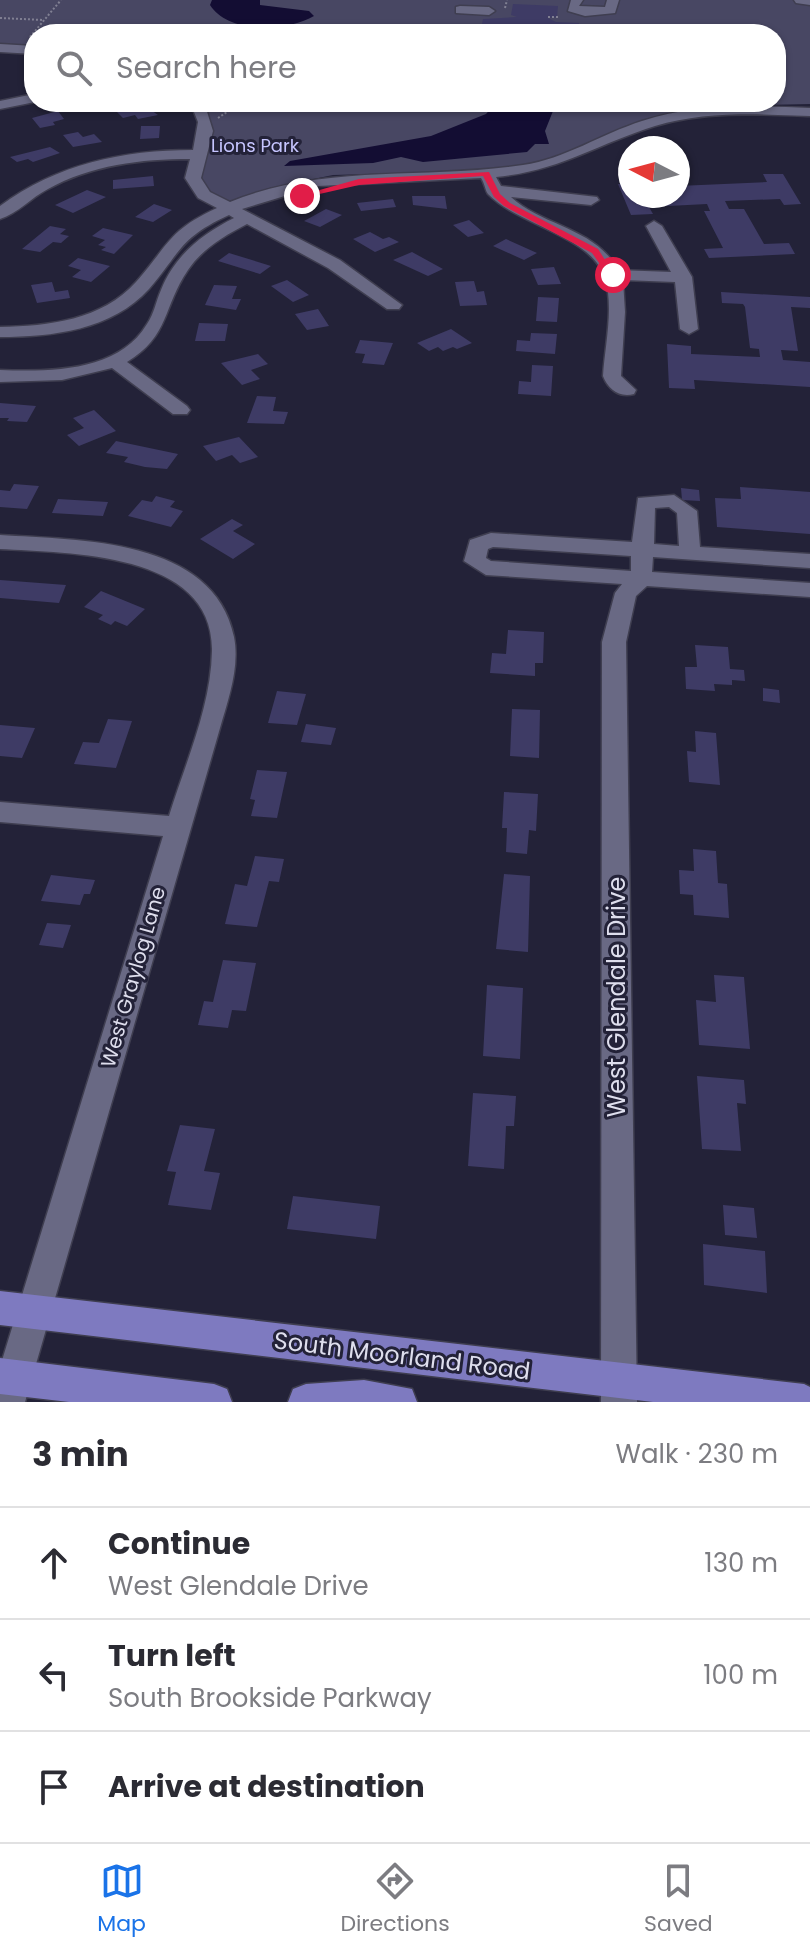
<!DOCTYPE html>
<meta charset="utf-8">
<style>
:root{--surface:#fff;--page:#f7f7f7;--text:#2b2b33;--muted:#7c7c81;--line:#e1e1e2;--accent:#1a73e8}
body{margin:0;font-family:Poppins,sans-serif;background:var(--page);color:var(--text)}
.compass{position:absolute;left:618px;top:136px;width:72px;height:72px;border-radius:50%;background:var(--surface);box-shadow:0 2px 6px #0004;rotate:276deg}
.stop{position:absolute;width:24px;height:24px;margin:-18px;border:6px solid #e11d48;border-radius:50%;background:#fff}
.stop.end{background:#e11d48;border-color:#fff;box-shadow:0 2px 8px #0008}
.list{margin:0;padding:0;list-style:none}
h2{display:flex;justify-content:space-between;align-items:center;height:104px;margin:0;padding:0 32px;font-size:34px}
h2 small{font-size:26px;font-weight:400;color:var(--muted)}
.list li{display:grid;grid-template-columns:52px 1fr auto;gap:24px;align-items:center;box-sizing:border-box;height:112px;padding:0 32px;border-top:2px solid var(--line)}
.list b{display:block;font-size:30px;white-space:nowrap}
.list p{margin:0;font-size:26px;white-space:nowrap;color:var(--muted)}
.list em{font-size:26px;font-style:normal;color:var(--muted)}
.icon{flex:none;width:44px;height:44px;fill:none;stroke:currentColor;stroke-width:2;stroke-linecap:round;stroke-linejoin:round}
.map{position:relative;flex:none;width:810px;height:1402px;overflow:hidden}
.search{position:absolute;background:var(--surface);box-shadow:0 2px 6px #0004;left:24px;right:24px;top:24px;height:88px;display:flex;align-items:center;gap:20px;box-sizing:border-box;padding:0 28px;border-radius:32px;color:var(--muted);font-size:30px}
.sheet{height:440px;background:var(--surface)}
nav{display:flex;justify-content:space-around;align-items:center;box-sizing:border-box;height:112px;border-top:2px solid var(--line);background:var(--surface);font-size:22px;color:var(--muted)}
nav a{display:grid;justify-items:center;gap:4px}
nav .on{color:var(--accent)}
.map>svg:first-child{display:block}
.green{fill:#484763}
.water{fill:#130d33}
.building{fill:#3e3b65}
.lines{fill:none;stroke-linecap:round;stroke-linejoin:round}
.minor-casing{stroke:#3f3e50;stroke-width:3}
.major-casing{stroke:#3f3e50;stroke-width:3}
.path{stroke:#818093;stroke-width:2;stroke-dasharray:2 2;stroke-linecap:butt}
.minor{fill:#696984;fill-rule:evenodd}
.major{fill:#7e7ac0;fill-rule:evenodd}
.route{fill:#e11d48}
.labels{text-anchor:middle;stroke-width:6;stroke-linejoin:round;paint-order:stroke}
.far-park-label{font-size:18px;fill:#c6c5ff;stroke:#232238}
.street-label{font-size:20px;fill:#dedeed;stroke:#232238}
.near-street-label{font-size:24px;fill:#dedeed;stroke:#232238}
</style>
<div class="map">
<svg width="810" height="1402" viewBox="0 0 810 1402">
<rect width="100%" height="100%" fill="#232238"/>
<path class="green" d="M0,0H810V104L704,106L636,122L573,151L530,164L474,171L333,175L269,188L227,202L205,190L198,170L213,134L203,102H776V34H34V48L0,45Z"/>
<path class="water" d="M212,0H260V5L309,11L314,16C287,32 228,34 210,5Z
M497,102H597L553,111L545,131L549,144H535L527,152L423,162L401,157L373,163L284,166L290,161L431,136L486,114Z"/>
<path class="building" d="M513,4L558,6L557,17L548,18L556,22L579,23V34H545V30L519,29L518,34H480L483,19L517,17L511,15Z
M145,106L158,115L138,119L135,115L123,118L117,112Z
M58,111L64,119L53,122L55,125L40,128L32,118Z
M141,126H160L159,138L140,139Z
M78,132L83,137L94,134L102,142L73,147L63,135Z
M50,147L60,153L33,162L28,159L17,162L10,157Z
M763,174H783L801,204L784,205L780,199L725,201L729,209H744L764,244L789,243L795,254L709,258L704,249L723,248L704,211H710L707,204L649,207L653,214L631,215L618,184H630V196H678V186L767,182Z
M153,176L154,186L113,189V180Z
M87,190L106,197L73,213L55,205Z
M412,196H445L447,209L413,205Z
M393,199L396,207L361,211L357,203Z
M154,204L172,210L153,222L135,217Z
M326,209L342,215L320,227L304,221Z
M469,220L484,233L468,237L453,225Z
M50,226L66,229L60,234L69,236L61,243L53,242L40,252L22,249Z
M103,228L133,235L114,254L101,250L106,247L98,245L105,240L92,236Z
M370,232L383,239L389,237L399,242L375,252L353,239Z
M506,239L537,253L524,260L493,246Z
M412,252L443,269L428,276L393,260Z
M229,253L271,266L260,274L218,261Z
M78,258L110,266L91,282L72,277L81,270L68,266Z
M554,267L561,284L538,285L531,269Z
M287,280L309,295L293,302L271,286Z
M474,281L477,292L484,291L487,305L460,306L455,282Z
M52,282L55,292L68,290L70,298L37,303L31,285Z
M214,285L237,286L232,299H241L236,310L205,305Z
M721,292L810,297V308L791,307L798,351L781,350L783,360L810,362V387L694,380L695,389L669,388L667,344L691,346V354L760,357L759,349L750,348L745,307L743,304L722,303Z
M538,297L559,298L557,322L536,321Z
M318,309L329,326L307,330L295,314Z
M199,323L228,324L225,341H195Z
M451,329L472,343L457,349L453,347L443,351L438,347L429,351L417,343Z
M531,333L557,334L555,354L516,351L517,340L530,341Z
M360,340L393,343L384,365L362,363L365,354L355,353Z
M258,354L268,364L251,370L260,379L242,385L221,363Z
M532,365L553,366L551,396L518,394L519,381L531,382Z
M257,396L276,397L273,411L288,412L284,424L247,423Z
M0,403L36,406L27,422L7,421L9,418H0Z
M94,410L116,431L79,446L67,435L84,428L73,418Z
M239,437L258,457L240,463L232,455L216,461L203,446Z
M116,441L178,454L167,469L145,467L124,462L128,457L106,453Z
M14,484L39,486L27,509L0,507V490L10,491Z
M740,487L810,492V534L717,527L715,498L741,499Z
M681,488L699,490L700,501L682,500Z
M156,496L175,501L170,507L183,511L171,527L128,516L142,500L152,502Z
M58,499L108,502L103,516L52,513Z
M232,519L243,525L233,531L255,544L233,559L200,539Z
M0,580L66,585L59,603L0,598Z
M101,591L145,609L127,626L115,621L111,625L98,619L103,615L84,607Z
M508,630L544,632L543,663H535V676L490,673L492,653L506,654Z
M695,645L728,647L730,669L744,670L745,681L732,680V685L714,684L715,691L686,689L685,667H697Z
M763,688L779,690L780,703L763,701Z
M277,691L306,694L297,725L268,723Z
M512,709L540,710L539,758L510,756Z
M108,719L132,721L116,768L74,764L83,742L99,743Z
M306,724L336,728L331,745L301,742Z
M0,725L35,728L22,758L0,756Z
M695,731L716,733L720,785L689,782L687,751L696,752Z
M257,770L287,772L277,818L251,816L255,800L250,799Z
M504,792L538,794L536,831L529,830L527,854L506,852L507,828H502Z
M693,849L716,851L718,883L727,884L729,918L694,915L693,895L680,894L679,870L694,871Z
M255,856L284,859L279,882L269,881L257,927L225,924L235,884L247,886Z
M504,874L530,876L528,952L496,949Z
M51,875L95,880L90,894H84L80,905L41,901Z
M47,923L71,925L63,948L39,945Z
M223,960L256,963L246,1011L232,1010L228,1028L198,1025L204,1001L213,1002Z
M714,975L744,977L750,1049L699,1045L696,1000L716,1002Z
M487,985L523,988L520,1059L483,1056Z
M697,1076L744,1080L746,1104L737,1103L741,1151L702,1149Z
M473,1093L516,1096L514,1126H506L504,1169L468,1166Z
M180,1125L215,1129L204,1171L220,1173L211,1210L168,1205L176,1172L167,1171Z
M293,1196L380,1206L376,1239L287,1229Z
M723,1205L754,1208L757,1238L725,1235Z
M703,1244L765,1251L767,1293L704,1285Z"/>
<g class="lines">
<defs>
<path id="minor" d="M571,0H583L579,6L605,7L607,0H619L615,13L585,16L568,11Z
M794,0H810V5L796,3Z
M460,6L489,7L495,11L489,15L456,13V7Z
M0,44L34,46V54L0,52Z
M34,94L35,102L0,109V101Z
M190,102H204L213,131L201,178L210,192L230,202C326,163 423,180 523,165C565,159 601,134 642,121C696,103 754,106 810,108V116C759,114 705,111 655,126C597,144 560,171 496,177L501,186L597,197L599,200L591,205L511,197C544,227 596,228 618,270L671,272L646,226L654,221L662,226L692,277L698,329L689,334L680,329L675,282L623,280L625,312L621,376L636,390L634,394C619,398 608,389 603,376C605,345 614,308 605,278C591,235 519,226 488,194C485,190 485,184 481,178L318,186L242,209L340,260L402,305L399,309H387L328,268L247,224C224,236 202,249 188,270C163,306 170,336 127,362L187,406L190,410L187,414H173L112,368L62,380L0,382V370C49,372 119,372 147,324C154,314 156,301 161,290C175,255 202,234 234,218L229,215C179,238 181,252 149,289C112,330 52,337 0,337V327C49,326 102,320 136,282C169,245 167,231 217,208L198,198L185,178L190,159C141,159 91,165 48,189C32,197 17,214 0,219V206C57,164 123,150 193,150L198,122Z
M674,495L697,511L700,547L810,554V568L653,557L652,572L810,583V597L647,586L636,596L626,642L637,1402H601L602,642L615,593L622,584L486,575L464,561L470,540L491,533L632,542L638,498ZM669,507L677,513L679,546L654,544L655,508ZM493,547L631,556V571L491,561L486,558L488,549Z
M0,535C79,540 214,538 234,637C240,667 228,700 220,728L25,1402H0V1367L163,836L0,822V802L169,816C185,764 211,707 212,651C214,552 69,553 0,549Z"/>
<path id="major" d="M0,1291L804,1384L810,1387V1402H653L0,1325Z
M0,1358L214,1384L227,1389L232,1402H69L0,1394Z
M364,1380L412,1389L417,1402H288L293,1389L306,1384Z"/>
</defs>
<use href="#minor" class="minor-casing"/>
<use href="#major" class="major-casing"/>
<path class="path" d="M505,8L507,0
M548,17H560
M0,18L44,20
M450,34L456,25
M30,37L61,0
M218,118L242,102"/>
<use href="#minor" class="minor"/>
<use href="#major" class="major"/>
</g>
<path class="route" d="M489,172L500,194L510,203L598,249L616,277H609L592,253L504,206L494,197L483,176L359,185L302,198L298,196L359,179Z"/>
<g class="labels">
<g class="far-park-label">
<text x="255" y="152">Lions Park</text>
</g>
<g class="street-label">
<text transform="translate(133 977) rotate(-74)" y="7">West Graylog Lane</text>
</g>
<g class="near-street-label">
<text transform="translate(617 997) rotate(-90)" y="8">West Glendale Drive</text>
<text transform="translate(402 1356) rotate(7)" y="8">South Moorland Road</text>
</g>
</g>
</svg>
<svg class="compass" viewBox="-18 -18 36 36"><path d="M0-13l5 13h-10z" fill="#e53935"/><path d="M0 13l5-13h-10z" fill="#7c7c81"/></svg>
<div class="stop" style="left:613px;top:275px"></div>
<div class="stop end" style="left:302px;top:196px"></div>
<div class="search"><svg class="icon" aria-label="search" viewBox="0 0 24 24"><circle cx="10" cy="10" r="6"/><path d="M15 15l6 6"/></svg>Search here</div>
</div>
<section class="sheet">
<h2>3 min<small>Walk · 230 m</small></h2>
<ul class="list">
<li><svg class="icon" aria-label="ahead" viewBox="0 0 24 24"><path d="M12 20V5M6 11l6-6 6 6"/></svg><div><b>Continue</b><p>West Glendale Drive</p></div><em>130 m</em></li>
<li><svg class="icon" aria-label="left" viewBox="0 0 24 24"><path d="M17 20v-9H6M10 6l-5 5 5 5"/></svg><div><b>Turn left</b><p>South Brookside Parkway</p></div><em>100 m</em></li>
<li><svg class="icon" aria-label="arrive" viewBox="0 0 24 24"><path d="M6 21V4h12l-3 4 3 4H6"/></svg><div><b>Arrive at destination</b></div></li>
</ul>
</section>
<nav>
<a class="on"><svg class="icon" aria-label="map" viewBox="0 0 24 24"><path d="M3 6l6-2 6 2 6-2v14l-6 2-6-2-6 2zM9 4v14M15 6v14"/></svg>Map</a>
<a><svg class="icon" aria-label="directions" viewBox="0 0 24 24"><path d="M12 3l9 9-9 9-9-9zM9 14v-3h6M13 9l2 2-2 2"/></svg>Directions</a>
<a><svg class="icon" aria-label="saved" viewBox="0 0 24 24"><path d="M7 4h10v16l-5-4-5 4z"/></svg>Saved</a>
</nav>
